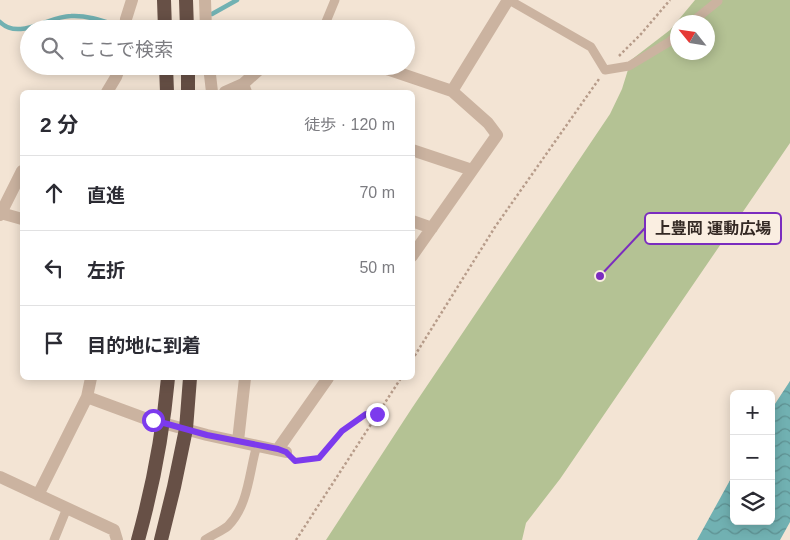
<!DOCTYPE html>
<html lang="ja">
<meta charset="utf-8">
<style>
:root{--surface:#fff;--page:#f2f2f3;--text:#2b2b33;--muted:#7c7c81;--line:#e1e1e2}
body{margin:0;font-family:Arial,"Noto Sans JP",sans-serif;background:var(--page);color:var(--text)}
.controls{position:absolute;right:15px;bottom:15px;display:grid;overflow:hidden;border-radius:8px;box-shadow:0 2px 12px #0003}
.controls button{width:45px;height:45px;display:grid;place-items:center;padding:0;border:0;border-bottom:1px solid var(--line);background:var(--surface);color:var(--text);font:25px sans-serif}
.compass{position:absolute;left:670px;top:15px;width:45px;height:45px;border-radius:50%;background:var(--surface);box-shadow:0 2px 12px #0003;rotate:300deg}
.stop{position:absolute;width:15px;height:15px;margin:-11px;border:4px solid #7c3aed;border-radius:50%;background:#fff}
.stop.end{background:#7c3aed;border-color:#fff;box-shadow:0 1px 5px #0008}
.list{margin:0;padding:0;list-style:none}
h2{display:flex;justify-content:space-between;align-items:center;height:65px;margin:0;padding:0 20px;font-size:21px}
h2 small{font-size:16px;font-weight:400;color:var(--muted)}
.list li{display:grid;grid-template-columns:32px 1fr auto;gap:15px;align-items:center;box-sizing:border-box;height:75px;padding:0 20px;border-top:1px solid var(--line)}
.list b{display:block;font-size:19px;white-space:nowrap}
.list em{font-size:16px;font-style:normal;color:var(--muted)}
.icon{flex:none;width:28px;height:28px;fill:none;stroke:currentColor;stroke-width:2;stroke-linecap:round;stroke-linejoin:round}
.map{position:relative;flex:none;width:790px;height:540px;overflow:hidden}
.search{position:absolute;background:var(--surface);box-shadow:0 2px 12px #0003;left:20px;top:20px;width:395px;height:55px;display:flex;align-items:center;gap:12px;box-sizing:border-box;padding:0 18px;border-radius:28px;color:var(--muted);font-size:19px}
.panel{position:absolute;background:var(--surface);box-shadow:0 2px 12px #0003;left:20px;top:90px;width:395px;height:290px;border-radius:8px}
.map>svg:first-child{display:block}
.garden{fill:#b4c294;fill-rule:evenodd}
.water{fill:url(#water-waves)}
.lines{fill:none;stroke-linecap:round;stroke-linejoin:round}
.stream{stroke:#71b1b2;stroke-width:4.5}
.path{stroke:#b79c8a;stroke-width:2.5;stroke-dasharray:2.5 2.5;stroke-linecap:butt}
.service{stroke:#cbb3a0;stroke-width:9}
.minor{stroke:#cbb3a0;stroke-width:12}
.trunk{stroke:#675046;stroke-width:14}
.route{stroke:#7c3aed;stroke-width:6}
.leader{fill:none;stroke:#7b2cbf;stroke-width:2}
.callout-dot{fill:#7b2cbf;stroke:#faeee1;stroke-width:2}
.callout{fill:#faeee1;stroke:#7b2cbf;stroke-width:2}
.callout-label{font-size:16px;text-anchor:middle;font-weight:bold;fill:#342924}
</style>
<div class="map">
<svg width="790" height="540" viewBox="0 0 790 540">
<defs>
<pattern id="water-waves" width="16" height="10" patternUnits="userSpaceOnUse" patternTransform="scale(1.25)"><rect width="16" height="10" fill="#71b1b2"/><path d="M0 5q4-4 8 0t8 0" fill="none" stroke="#5e9091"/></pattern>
</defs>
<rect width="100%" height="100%" fill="#f3e4d4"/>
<path class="garden" d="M695,0H790V143L560,479L526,523L522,540H326L412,408L610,114L622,89L631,60L670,30ZM678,22H708V52H678Z"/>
<path class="water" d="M790,381V522L780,540H697L734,473V521H771V410Z"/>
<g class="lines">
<path class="stream" d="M212,14L237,0
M0,22C19,41 48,16 71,16C87,15 103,21 118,26"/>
<path class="path" d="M619,56L641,34L670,0
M412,360L495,227L599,79
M297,460L319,458L342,431L366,413L377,414
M296,540L401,378"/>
<path class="service" d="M509,0L591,47L605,70L629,66L669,42L678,34
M692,22L718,1
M323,29L335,0
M54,540L67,508
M205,540C212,535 222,531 228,526C249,505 249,471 257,445"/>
<path class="minor" d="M205,0L206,29
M125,29L126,19L132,0
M209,66L212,92
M378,66L452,91L488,123L497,135L412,256
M452,91L508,0
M107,92L116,77L120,66
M225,92L243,84
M246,92L243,84L263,66
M412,150L472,170
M1,213L22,219
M0,215L22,171
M412,221L432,228
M87,397L144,418L207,435L286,452
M238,441L245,378
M278,449L328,378
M0,477L114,530L117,540
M38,495L87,397L91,378"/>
<path class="trunk" d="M164,0L165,29
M186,0L187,29
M166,66L167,92
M188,66V92
M138,540C153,486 163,433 168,378
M161,540L174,487L186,429L190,378"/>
</g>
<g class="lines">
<path class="route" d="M153,420L207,435L278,449L286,452L295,461L319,458L342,431L366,414H377"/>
</g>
<path class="leader" d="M600 276L645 228"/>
<circle class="callout-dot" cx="600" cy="276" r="5"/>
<rect class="callout" x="645" y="213" width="136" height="31" rx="5"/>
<g class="callout-label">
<text x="713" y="234">上豊岡 運動広場</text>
</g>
</svg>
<div class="controls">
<button>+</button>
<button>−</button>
<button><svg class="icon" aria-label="layers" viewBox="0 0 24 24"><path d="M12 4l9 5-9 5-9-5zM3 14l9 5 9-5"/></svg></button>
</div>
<svg class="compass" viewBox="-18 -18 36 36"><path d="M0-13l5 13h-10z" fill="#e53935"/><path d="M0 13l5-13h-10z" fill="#7c7c81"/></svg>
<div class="stop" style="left:153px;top:420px"></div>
<div class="stop end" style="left:377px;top:414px"></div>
<div class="search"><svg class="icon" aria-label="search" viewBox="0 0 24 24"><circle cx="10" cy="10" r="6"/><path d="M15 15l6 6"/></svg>ここで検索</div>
<section class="panel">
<h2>2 分<small>徒歩 · 120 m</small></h2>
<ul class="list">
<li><svg class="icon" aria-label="ahead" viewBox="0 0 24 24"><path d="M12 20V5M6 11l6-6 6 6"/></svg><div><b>直進</b></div><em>70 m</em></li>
<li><svg class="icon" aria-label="left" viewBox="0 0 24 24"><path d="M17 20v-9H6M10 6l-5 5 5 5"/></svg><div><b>左折</b></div><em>50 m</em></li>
<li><svg class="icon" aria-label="arrive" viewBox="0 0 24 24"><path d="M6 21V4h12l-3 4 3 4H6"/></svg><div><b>目的地に到着</b></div></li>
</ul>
</section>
</div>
